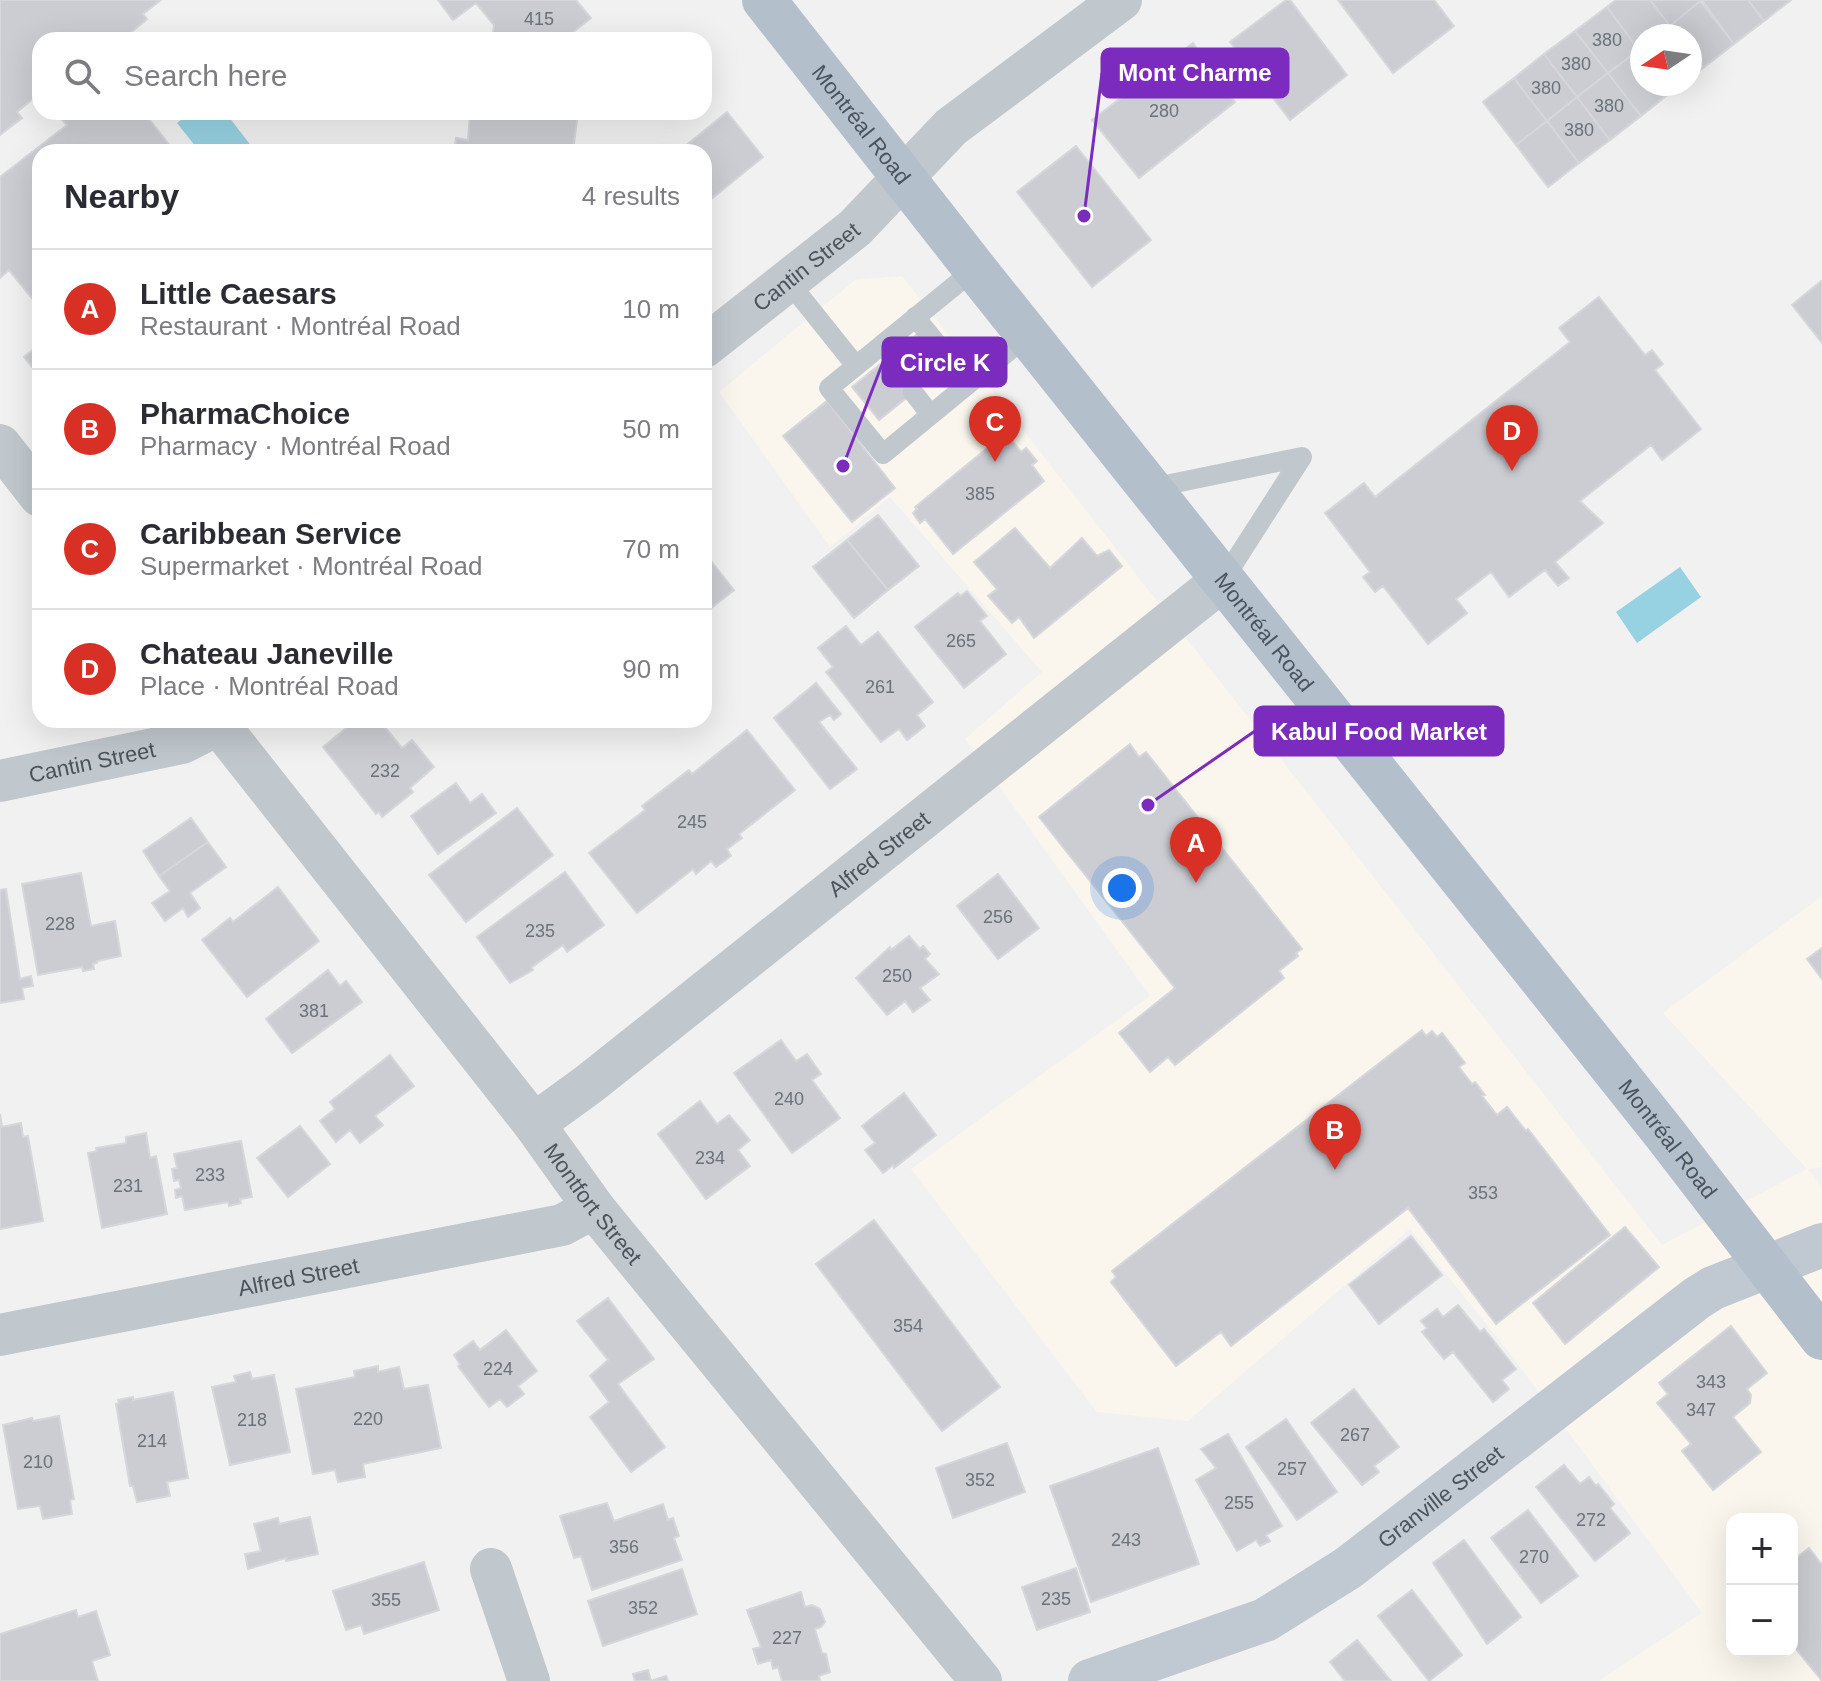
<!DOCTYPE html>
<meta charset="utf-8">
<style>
:root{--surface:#fff;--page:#f7f7f7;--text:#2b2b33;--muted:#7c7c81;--line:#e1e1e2;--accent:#d93025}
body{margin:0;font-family:Helvetica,sans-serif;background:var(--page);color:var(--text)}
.controls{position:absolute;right:24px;bottom:24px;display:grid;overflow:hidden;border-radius:16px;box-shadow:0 8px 32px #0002}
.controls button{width:72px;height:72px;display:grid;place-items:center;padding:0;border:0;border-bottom:2px solid var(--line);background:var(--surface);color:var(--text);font:40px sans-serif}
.compass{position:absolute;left:1630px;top:24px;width:72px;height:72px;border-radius:50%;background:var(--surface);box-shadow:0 8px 32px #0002;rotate:257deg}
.you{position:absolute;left:1122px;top:888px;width:28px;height:28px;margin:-20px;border:6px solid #fff;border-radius:50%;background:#1a73e8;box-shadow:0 0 0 12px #1a73e833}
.badge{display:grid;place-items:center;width:52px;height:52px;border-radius:50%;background:var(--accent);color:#fff;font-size:26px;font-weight:700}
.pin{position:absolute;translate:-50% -66px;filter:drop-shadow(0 2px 4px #0008)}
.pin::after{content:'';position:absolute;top:42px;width:28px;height:24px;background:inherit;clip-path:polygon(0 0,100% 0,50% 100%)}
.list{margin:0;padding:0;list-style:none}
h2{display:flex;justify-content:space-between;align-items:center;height:104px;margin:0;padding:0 32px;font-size:34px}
h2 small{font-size:26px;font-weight:400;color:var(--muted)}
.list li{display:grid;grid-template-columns:52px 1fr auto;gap:24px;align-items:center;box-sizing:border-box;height:120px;padding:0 32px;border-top:2px solid var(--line)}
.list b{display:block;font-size:30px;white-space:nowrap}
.list p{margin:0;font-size:26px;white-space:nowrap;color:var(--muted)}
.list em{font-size:26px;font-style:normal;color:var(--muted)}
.icon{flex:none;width:44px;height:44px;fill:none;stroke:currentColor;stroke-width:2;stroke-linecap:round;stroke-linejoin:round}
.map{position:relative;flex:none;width:1822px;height:1681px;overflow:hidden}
.search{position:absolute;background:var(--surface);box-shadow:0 8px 32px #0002;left:32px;top:32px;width:680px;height:88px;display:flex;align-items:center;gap:20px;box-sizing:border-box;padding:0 28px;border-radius:24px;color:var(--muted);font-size:30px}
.panel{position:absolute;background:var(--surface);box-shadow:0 8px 32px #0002;left:32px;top:144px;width:680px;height:584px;border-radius:24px}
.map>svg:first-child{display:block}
.commercial{fill:#faf6ed;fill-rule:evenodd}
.water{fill:#97d2e2}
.building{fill:#cbcdd2;stroke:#d5d7db;stroke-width:2}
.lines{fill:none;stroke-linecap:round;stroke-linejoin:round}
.lane{stroke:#c0c7cd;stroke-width:20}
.street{stroke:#c0c7cd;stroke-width:42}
.secondary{stroke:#c0c9d2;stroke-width:44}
.primary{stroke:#b3c0cc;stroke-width:44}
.labels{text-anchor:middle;stroke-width:6;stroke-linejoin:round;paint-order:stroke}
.number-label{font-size:18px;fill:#6a727a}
.street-label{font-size:22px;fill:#4a535c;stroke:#fff}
.leader{fill:none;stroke:#7b2cbf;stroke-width:3}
.callout-dot{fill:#7b2cbf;stroke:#fff;stroke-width:3}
.callout{fill:#7b2cbf;stroke:#7b2cbf;stroke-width:3}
.callout-label{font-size:24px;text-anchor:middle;font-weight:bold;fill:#fff}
</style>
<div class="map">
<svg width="1822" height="1681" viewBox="0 0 1822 1681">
<rect width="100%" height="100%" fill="#f2f1f1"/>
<path class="commercial" d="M902,276L1662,1245L1807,1169L1663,1013L1822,896V1167L1808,1169L1822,1187V1681H1598L1702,1613L1515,1360L1410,1229L1188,1421L1097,1412L911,1169L1150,996L965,739L1042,672L890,497L830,547L719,392L855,280ZM1732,1519H1792V1651H1732Z"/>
<path class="water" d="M191,112H225L256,152H200L177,123Z
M1680,567L1701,597L1637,643L1616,612Z"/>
<path class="building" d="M0,0H161L143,14L147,19L122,40H117L113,35L107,40H40V93L17,112L22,118L0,135Z
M438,0H576L591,18L563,40H492L494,25L476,3L453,20Z
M1286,0H1290L1347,75L1290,120L1230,42Z
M1338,0H1434L1454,26L1393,73Z
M1616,0H1650L1670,26L1656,36H1642V47L1639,50L1607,7Z
M1650,0H1699L1700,1L1670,26Z
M1702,0H1748L1764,21L1734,44Z
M1748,0H1791L1764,21Z
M1700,1L1734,44L1703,68L1690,52V36H1678L1670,26Z
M1607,7L1639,50L1608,73L1575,31Z
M1575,31L1608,73L1577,97L1544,54Z
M1193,43L1235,102L1139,178L1092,120Z
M1639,50L1642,54V84H1665L1671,92L1641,116L1608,73Z
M1690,52L1703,68L1690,78Z
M1544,54L1577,97L1547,121L1514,78Z
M1608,73L1641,116L1610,140L1577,97Z
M1514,78L1547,121L1516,145L1483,102Z
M1577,97L1610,140L1579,163L1547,121Z
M55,112H148L145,114L175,152H40V308L9,270L0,278V177L67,125Z
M461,112H578L573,152H454L456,138L468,140L470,114L461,115Z
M727,112L763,157L704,205V152H678Z
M1547,121L1579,163L1548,187L1516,145Z
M1076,146L1151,240L1092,287L1017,192Z
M1821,281L1822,282V343L1792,305Z
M1599,297L1645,355L1652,350L1663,364L1655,370L1701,429L1662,460L1651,445L1580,501L1603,523L1555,562L1569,578L1558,586L1545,570L1509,597L1491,572L1456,599L1467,613L1428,644L1383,586L1375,592L1363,577L1370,572L1325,513L1364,483L1375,497L1570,342L1559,328Z
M920,332L947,365L879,420L852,387Z
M40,344V377L24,357Z
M827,401L895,488L852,522L783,436Z
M1006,433L1021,452L1026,448L1037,461L1032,465L1044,481L953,554L925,519L920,523L913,513L917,509L915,507Z
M878,515L919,566L888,590L847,540Z
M1015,528L1050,568L1082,538L1097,556L1109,550L1122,566L1034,638L1019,617L1012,623L988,596L997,589L974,562Z
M847,540L888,590L854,618L813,567Z
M704,552L734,590L704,614Z
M967,591L987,616L980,621L1006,654L964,688L915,627L958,593L960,596Z
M846,626L861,645L878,632L933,702L917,715L925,726L907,740L899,729L881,742L826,672L833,667L818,648Z
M816,683L841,714L834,720L830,715L819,722L857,769L830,789L774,718Z
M356,720H379L402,748L412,740L434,767L410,788L413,792L382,817L379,812L376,814L323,747Z
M747,730L795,790L739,834L742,838L727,849L731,856L716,867L711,861L696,874L693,869L637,913L589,853L645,810L642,806L689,770L692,774Z
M1130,744L1139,757L1146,752L1302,949L1296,953L1298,956L1279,971L1284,978L1175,1065L1168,1057L1150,1072L1119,1033L1175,988L1039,817Z
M456,783L470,803L482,794L496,813L438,854L411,816Z
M517,808L553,855L466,922L429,875Z
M191,818L208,842L159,876L143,851Z
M208,842L226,867L190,893L200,908L188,917L183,908L165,921L152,903L170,891L159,876Z
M565,872L604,925L567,952L563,945L532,967L533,970L510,983L477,937Z
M81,873L91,926L115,921L121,956L97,961V963L93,964L94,969L83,971L82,967L38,975L22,884Z
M998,874L1039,928L998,959L957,906Z
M278,887L319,941L247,997L202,940L230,918L233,922Z
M6,889L20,979L31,976L33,986L22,988L24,999L0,1003V890Z
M909,936L920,949L923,946L930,954L925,959L939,974L920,988L930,1000L913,1012L905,1001L887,1015L856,978L890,947L891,950Z
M1822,948V979L1807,959Z
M328,970L340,986L346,981L362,1002L292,1053L266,1019Z
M1422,1030L1426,1036L1432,1031L1437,1037L1442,1033L1465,1063L1459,1067L1472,1084L1475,1082L1485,1095L1482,1096L1497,1115L1507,1107L1526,1131L1528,1129L1610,1235L1496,1324L1408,1208L1231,1346L1221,1332L1176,1366L1111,1282L1116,1277L1112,1271Z
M781,1040L796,1061L807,1054L821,1074L812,1080L840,1118L792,1153L734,1073Z
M390,1055L414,1086L375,1116L383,1125L360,1143L350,1130L336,1142L320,1121L335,1109L330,1102Z
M904,1093L936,1135L894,1168L893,1165L883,1173L865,1150L875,1143L862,1126Z
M700,1101L717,1124L729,1115L750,1140L738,1150L750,1166L706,1199L658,1134Z
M0,1114L2,1127L21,1123L23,1137L28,1136L43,1221L0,1229Z
M300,1126L330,1164L288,1197L257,1158Z
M146,1133L150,1158L156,1156L167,1214L102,1228L88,1153L97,1151L96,1148L126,1143V1137Z
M241,1141L252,1197L240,1199L241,1203L229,1206L228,1202L185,1210L182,1196L176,1198L175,1190L181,1188L179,1180L174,1181L172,1169L177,1168L174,1154Z
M874,1220L1000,1387L942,1431L816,1264Z
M1625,1227L1659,1267L1565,1344L1533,1303Z
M1411,1236L1442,1275L1379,1324L1349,1285Z
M608,1298L654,1359L618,1384L665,1447L631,1472L590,1417L609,1402L590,1376L608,1360L577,1321Z
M1458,1305L1480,1332L1484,1329L1516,1369L1502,1380L1509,1389L1493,1402L1453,1352L1444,1359L1422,1332L1427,1328L1421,1321L1437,1309L1443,1317Z
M1731,1326L1767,1373L1747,1389L1751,1395L1750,1403L1733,1417L1761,1452L1713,1490L1682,1451L1691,1444L1657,1403L1668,1394L1659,1383Z
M506,1330L537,1371L518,1386L524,1394L507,1407L500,1399L489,1407L458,1366L460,1364L454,1355L473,1341L480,1350Z
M378,1366V1372L399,1367L404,1389L428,1385L441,1448L363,1464L365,1477L338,1482L335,1470L313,1474L296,1389L355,1377L354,1371Z
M250,1372L252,1379L274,1375L290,1452L230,1465L212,1387L236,1382L234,1376Z
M1354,1389L1399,1447L1374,1466L1379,1472L1362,1485L1311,1423Z
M173,1392L188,1478L167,1482L170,1496L137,1502L133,1486H130L116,1404L119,1403L118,1400L133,1397V1400Z
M59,1416L74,1499L70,1500L72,1514L43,1519L40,1506L18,1509L3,1425L32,1418L33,1421Z
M1286,1419L1337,1492L1297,1520L1246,1447Z
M1228,1434L1282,1526L1266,1535L1270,1541L1260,1546L1256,1540L1237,1551L1196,1480L1216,1468L1201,1449Z
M1007,1443L1025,1492L953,1518L936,1468Z
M1158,1448L1199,1564L1091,1602L1050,1486Z
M1564,1465L1580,1484L1589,1477L1596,1486L1598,1484L1614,1504L1610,1508L1630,1533L1595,1561L1536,1487Z
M607,1503L614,1521L663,1504L668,1520L673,1518L679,1536L674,1538L682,1560L592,1590L581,1556L574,1558L560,1516Z
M1528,1510L1578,1576L1541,1603L1491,1538Z
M310,1517L318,1554L286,1561V1558L248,1569L245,1554L261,1551L254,1524L278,1518L279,1524Z
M1464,1540L1521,1617L1487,1644L1433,1563Z
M1809,1548L1822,1565V1681L1792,1644V1561Z
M424,1562L439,1610L364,1634L361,1625L346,1630L333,1591Z
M1076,1568L1090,1612L1037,1630L1022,1587Z
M682,1569L697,1614L603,1646L588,1601Z
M1412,1590L1462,1655L1429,1681L1378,1616Z
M801,1592L805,1607L812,1605L820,1609L825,1622L821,1627L815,1629L822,1653L826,1654L830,1672L819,1676L820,1681H782L778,1667L773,1669L771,1660L758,1664L753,1649L761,1647L747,1610Z
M76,1610L78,1617L96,1611L110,1655L92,1661L98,1681H0V1634Z
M1357,1640L1391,1681H1345L1330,1662Z
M648,1670L651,1681L666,1676L668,1681H635L633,1674Z"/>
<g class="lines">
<path class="lane" d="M788,281L856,366L829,388L883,454L1028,335
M915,317L969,383
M856,366L975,269
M913,392L930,414
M1151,488L1302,457
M1223,580L1302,457"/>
<g class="street">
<path id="s1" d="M704,347L855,228L951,127L1121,0"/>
<path d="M0,445L40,496"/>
<path id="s2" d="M215,720L534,1124L594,1208L981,1681"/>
<path id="s3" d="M0,781L182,743L227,720"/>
<path id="s4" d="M534,1124L589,1084L1223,580"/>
<path id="s5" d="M0,1335L562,1225L594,1208"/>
<path d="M491,1569L529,1681"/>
</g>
<path class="secondary" id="s6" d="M1090,1681L1265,1620L1348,1568L1697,1298L1713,1288L1822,1245"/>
<path class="primary" id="s7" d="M764,0L975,269L1665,1134L1822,1338"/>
</g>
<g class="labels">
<g class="number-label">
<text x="539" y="25">415</text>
<text x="1607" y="46">380</text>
<text x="1576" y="70">380</text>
<text x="1546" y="94">380</text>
<text x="1609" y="112">380</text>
<text x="1164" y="117">280</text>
<text x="1579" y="136">380</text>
<text x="980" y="500">385</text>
<text x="961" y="647">265</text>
<text x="880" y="693">261</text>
<text x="385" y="777">232</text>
<text x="692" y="828">245</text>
<text x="998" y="923">256</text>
<text x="60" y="930">228</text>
<text x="540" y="937">235</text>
<text x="897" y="982">250</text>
<text x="314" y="1017">381</text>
<text x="789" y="1105">240</text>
<text x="710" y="1164">234</text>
<text x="210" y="1181">233</text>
<text x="128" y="1192">231</text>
<text x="1483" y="1199">353</text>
<text x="908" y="1332">354</text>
<text x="498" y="1375">224</text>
<text x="1711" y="1388">343</text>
<text x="1701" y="1416">347</text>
<text x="368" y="1425">220</text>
<text x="252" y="1426">218</text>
<text x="1355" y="1441">267</text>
<text x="152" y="1447">214</text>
<text x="38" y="1468">210</text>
<text x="1292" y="1475">257</text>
<text x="980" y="1486">352</text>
<text x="1239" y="1509">255</text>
<text x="1591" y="1526">272</text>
<text x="1126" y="1546">243</text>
<text x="624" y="1553">356</text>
<text x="1534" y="1563">270</text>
<text x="1056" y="1605">235</text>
<text x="386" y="1606">355</text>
<text x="643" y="1614">352</text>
<text x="787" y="1644">227</text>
</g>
<g class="street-label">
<text dy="8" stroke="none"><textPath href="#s7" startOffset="158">Montréal Road</textPath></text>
<text dy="8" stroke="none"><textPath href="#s1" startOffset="130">Cantin Street</textPath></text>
<text dy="8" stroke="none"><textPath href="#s7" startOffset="806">Montréal Road</textPath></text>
<text dy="8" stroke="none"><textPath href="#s3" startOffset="94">Cantin Street</textPath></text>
<text dy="8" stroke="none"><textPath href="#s4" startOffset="438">Alfred Street</textPath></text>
<text dy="8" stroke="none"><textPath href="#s7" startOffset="1454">Montréal Road</textPath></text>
<text dy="8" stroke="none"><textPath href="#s2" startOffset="614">Montfort Street</textPath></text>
<text dy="8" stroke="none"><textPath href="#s5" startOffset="304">Alfred Street</textPath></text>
<text dy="8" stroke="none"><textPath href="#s6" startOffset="400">Granville Street</textPath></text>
</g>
</g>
<path class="leader" d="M1084 216L1102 73M843 466L883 362M1148 805L1255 731"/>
<g class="callout-dot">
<circle cx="1084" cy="216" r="8"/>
<circle cx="843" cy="466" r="8"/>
<circle cx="1148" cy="805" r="8"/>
</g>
<g class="callout">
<rect x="1102" y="49" width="186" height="48" rx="8"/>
<rect x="883" y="338" width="123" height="48" rx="8"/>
<rect x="1255" y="707" width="248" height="48" rx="8"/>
</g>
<g class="callout-label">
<text x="1195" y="81">Mont Charme</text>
<text x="945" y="371">Circle K</text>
<text x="1379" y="740">Kabul Food Market</text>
</g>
</svg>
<div class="controls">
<button>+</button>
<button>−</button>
</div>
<svg class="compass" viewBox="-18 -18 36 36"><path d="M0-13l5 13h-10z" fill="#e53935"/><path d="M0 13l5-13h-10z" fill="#7c7c81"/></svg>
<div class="you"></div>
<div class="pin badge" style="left:1196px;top:883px">A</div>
<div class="pin badge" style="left:1335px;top:1170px">B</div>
<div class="pin badge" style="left:995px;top:462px">C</div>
<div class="pin badge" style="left:1512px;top:471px">D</div>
<div class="search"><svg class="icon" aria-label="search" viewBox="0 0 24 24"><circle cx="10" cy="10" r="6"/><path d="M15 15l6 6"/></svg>Search here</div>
<section class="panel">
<h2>Nearby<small>4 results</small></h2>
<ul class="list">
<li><span class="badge">A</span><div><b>Little Caesars</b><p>Restaurant · Montréal Road</p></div><em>10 m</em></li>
<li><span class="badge">B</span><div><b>PharmaChoice</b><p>Pharmacy · Montréal Road</p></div><em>50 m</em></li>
<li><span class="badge">C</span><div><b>Caribbean Service</b><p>Supermarket · Montréal Road</p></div><em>70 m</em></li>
<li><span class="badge">D</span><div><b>Chateau Janeville</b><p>Place · Montréal Road</p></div><em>90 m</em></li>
</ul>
</section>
</div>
